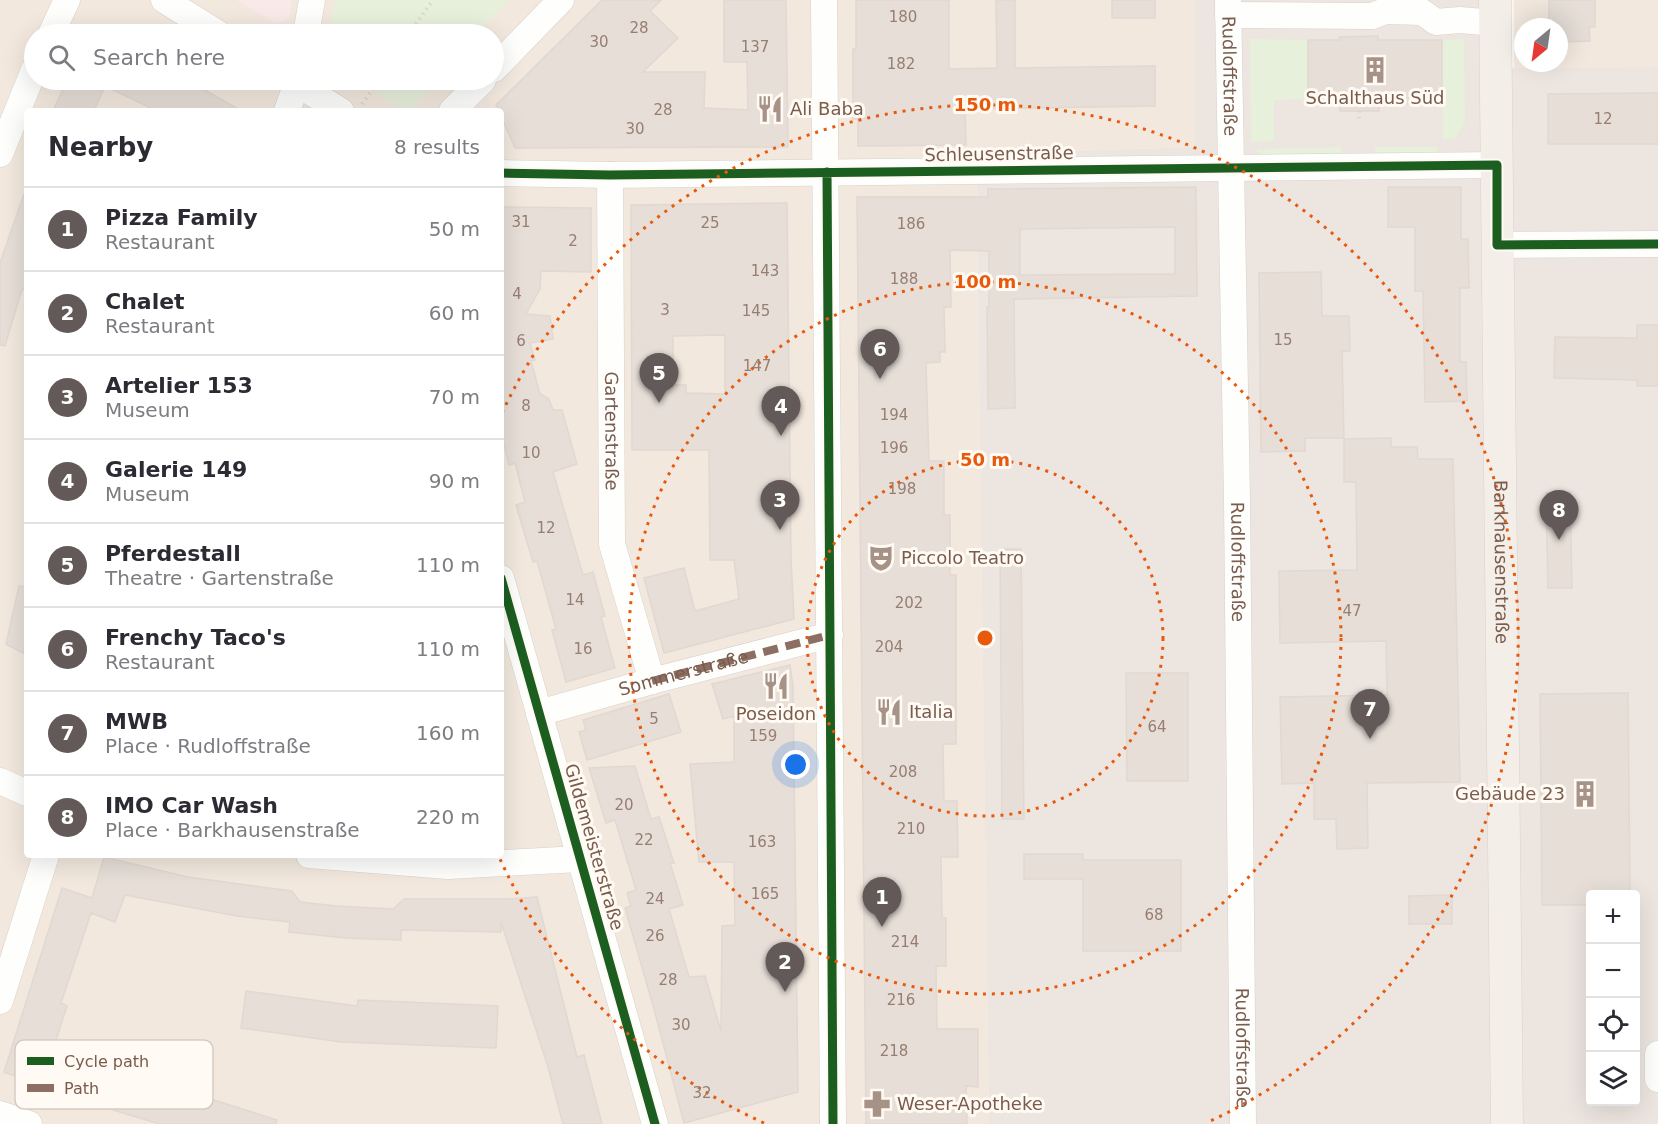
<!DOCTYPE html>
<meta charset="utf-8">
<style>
:root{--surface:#fff;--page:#f2f2f3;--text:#2b2b33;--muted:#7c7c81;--line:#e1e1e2;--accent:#625958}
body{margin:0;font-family:"DejaVu Sans",sans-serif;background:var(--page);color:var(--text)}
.controls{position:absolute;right:18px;bottom:18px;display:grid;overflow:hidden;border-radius:6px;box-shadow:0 6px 24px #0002}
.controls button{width:54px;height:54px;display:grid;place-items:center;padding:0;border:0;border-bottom:2px solid var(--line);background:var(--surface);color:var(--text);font:30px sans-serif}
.compass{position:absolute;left:1514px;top:18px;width:54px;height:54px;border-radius:50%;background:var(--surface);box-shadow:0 6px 24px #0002;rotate:209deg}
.you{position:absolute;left:796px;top:765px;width:21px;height:21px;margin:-15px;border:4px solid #fff;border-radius:50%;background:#1a73e8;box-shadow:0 0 0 9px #1a73e833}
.badge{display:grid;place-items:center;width:39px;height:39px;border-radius:50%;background:var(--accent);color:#fff;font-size:20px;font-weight:700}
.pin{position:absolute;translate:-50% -50px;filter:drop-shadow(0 2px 3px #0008)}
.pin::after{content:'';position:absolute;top:32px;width:21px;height:18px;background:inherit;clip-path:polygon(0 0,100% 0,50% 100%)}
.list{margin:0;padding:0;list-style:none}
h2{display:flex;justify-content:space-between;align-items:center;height:78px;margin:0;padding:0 24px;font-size:26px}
h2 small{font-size:20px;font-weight:400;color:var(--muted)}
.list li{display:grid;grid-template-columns:39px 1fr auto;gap:18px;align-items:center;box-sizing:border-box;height:84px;padding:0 24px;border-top:2px solid var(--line)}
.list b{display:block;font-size:22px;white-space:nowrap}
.list p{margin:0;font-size:20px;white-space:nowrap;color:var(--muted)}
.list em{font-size:20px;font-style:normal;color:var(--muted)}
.icon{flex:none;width:33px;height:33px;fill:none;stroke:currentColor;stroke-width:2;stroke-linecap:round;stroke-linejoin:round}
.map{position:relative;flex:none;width:1658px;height:1124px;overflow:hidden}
.search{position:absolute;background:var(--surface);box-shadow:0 6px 24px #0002;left:24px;top:24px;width:480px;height:66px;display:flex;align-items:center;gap:15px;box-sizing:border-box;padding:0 21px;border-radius:33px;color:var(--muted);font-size:22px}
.panel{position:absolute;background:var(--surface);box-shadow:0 6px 24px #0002;left:24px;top:108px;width:480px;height:750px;border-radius:6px}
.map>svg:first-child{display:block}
.residential{fill:#f2e8de;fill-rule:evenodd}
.industrial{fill:#ede5e0;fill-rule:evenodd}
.medical{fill:#fae9e9}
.green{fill:#e7f0db}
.building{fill:#e6ded7;stroke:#e2d8d2;stroke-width:1.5;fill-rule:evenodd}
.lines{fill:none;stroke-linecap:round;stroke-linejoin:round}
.minor-casing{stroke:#d7d1cb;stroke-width:27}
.major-casing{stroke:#dad1cc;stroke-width:33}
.path{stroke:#dcd5d0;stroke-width:4;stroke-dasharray:1.5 4.5;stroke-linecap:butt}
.minor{stroke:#fefefd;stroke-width:26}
.major{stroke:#f3eee8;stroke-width:32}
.quiet{stroke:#8d6e63;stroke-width:8;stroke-dasharray:15 8;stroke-linecap:butt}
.cycleway-casing{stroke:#fffaf3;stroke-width:13}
.cycleway{stroke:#1b5e20;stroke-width:9}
.ring{fill:none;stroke:#e8590c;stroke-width:3;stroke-dasharray:3 6}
.labels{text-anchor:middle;stroke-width:6;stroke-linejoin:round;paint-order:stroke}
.number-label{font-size:15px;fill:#977e72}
.street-label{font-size:18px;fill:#7a5c4d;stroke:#fffaf3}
.poi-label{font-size:18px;fill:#7a5c4d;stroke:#fffaf3;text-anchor:start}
.key{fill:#fffaf3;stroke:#d7cbc1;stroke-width:1.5}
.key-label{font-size:16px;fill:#7a5c4d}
.centre{fill:#e8590c;stroke:#fffaf3;stroke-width:3}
.ring-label{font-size:18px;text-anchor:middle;font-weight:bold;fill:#e8590c;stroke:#fffaf3;stroke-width:6;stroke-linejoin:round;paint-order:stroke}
</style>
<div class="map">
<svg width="1658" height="1124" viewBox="0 0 1658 1124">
<rect width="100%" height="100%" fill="#f9f5f0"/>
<path class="residential" d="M0,0H1194V147L976,154L989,1124H0ZM34,34H494V80H34ZM27,111H501V855H27Z
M1514,0H1658V67L1514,68ZM1523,27H1559V63H1523Z"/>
<path class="industrial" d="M1194,0H1480V68L1658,67V1124H989L976,154L1194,147ZM1590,894H1636V1102H1590Z"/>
<path class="medical" d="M237,0H292L289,19L275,23Z"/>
<path class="green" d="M335,0H510L475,34H329Z
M1250,39L1308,40V99L1274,100V141L1251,142Z
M1464,39L1465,123L1454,139H1443L1442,40Z
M355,80H440L409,111H406Z
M1341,147L1342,154L1265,155L1257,152V149Z
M1375,147H1437V153H1375Z"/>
<path class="building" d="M602,0H661L650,11L678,38L643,72H705L704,108L748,110L747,62H724V0H786L788,147L515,148L501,116V111H499L496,105Z
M856,0H949V69L997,68L996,0H1015V68L1155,66V106L965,109L966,145L858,146V119H853V49H856Z
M1112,0H1155V18H1112Z
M1549,0H1595V27H1589L1590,41L1559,42V27H1549Z
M1378,36V40H1442V104H1379V111H1340L1339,104H1308V40H1340L1339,37Z
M67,80H209L203,89L242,111H157L105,86L94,111H53Z
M1658,93V144H1548V94Z
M1196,187L1197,296L1014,299L1015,408L988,409L987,307H989V251L950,250L951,307H944L945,352H940V362L926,363L929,461H944V515H950V575H956V744H943L944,801H957L958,857H941L942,918H946V966H936L937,1029H978V1087L966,1086L967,1124H866L857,197H988V189ZM1175,227V274L1020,275V229Z
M1388,187H1461V239H1468L1469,288H1460V362H1466L1467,401L1425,402L1423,291H1415V227H1388Z
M24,194H27V291L22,289L5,346L0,345V263Z
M787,203L791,559L794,619L664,653L644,578L684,568L695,611L739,599L734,560H710L709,450H632L631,205ZM725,335V394L686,393V385H673V336Z
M501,207L591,208V272L541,271L540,289L526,314L550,316L553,339L530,343L535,360L531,361L540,394L549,399L553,410H562L577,464L553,472L583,575L593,572L605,616L601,617L615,668L566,682L552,630L556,629L537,561L533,562L516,505L525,502L515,463L509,465L501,432Z
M1321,272L1322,316H1349L1350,351H1342L1344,438H1305V451L1261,452L1259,273Z
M1637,325H1658V386H1637V380L1554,378L1555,337L1637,338Z
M1391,438V447H1417L1418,459H1453L1460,782L1367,783L1368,848L1337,849L1336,819H1314V783L1282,784L1280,697L1387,695L1386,641L1280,643L1279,571L1357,570L1356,482H1344V439Z
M1570,492L1572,588H1548L1546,493Z
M1000,549H1021L1024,819H1002Z
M19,586L27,587V639L23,653L6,644Z
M790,665L793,687L798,1092L684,1123L654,1009L625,908L631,906L627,893L636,890L615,820L606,823L589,768L635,766L651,819L659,817L674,863H670L683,905L669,909L689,977L705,976L721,1031L722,926L735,925L734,862H699L690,764L734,762V716L723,719L712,684Z
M1126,673H1188V781H1127Z
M1628,693L1630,894H1590V905H1542L1540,694Z
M669,694L681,732L587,760L579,732L586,730L583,720Z
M1024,854H1083V860H1181V951H1083V879H1024Z
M104,857L188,877L292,891L300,902L336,906L393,909L404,899H509L537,897L577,1057L584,1055L602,1124H563L548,1067L501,922V932L401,930V940L346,938L289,932L290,922L237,916L125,895L115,922L91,913L61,1003L67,1006L53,1049L277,1120L276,1124H159L71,1097L4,1072L62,888L92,898Z
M1452,895V924H1409V896Z
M246,991L357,1006L358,1000L498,1006L496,1048L341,1042L241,1028Z"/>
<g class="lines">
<defs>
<g id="minor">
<path d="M164,0L219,34"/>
<path d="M824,0L833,1124"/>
<path id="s1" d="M1228,0L1237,499L1243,1124"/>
<path d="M1228,15L1372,16L1385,11L1422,12L1436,22L1460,20L1495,23"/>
<path d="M51,34L67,0"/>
<path d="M306,34L312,0"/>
<path d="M494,69L561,0"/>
<path d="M291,80L341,111"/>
<path d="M287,111L298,80"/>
<path d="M452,111L483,80"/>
<path d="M0,154L34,70"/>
<path d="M501,173L610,175L1497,165"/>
<path id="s2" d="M610,175L612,544L652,681"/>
<path d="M1497,245L1658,244"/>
<path d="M501,578L655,1124"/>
<path id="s3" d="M539,713L652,681L830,635"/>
<path d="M0,781L27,793"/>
<path d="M309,855L448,866L580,859"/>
<path d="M0,1001L46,855"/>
<path d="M1658,1054V1079"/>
<path d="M0,1114L29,1124"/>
</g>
<g id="major">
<path id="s4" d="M1495,0L1507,1124"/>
</g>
</defs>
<use href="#minor" class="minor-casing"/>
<use href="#major" class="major-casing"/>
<path class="path" d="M415,25L424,34
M409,34L433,0
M362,104L379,80
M1359,111V121"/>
<use href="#minor" class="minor"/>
<use href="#major" class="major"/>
<path class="quiet" d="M652,681L830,635"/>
<defs>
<path id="cycleway" d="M827,172L833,1124
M501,173L610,175L1497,165V245L1658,244
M501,578L655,1124"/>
</defs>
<use href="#cycleway" class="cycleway-casing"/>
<use href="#cycleway" class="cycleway"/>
</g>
<g class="ring">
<circle cx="985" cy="638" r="178"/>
<circle cx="985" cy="638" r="356"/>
<path d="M764 1123A533 533 0 0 1 500 859M502 413A533 533 0 1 1 1206 1123"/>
</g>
<defs>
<symbol id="building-bare" viewBox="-9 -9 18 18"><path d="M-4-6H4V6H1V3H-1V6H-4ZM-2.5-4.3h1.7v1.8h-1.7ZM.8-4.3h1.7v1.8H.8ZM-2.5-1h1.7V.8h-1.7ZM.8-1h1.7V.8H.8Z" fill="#a69286" stroke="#fffaf3" stroke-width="2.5" paint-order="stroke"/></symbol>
<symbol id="restaurant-bare" viewBox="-9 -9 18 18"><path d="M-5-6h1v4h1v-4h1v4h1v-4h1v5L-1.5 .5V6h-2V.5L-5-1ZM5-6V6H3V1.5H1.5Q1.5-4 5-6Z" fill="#a69286" stroke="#fffaf3" stroke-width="2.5" paint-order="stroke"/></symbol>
<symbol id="theatre-bare" viewBox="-9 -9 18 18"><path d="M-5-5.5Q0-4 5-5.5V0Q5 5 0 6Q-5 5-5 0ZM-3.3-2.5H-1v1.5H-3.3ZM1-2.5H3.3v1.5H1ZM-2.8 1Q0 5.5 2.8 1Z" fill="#a69286" stroke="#fffaf3" stroke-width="2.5" paint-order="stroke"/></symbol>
<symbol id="pharmacy-bare" viewBox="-9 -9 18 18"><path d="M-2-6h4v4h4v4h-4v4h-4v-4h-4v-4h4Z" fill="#a69286" stroke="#fffaf3" stroke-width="2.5" paint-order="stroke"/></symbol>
</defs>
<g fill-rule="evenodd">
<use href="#building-bare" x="1356" y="51" width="38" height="38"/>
<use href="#restaurant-bare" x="751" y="90" width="38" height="38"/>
<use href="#theatre-bare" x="862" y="539" width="38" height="38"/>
<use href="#restaurant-bare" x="757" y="667" width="38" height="38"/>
<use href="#restaurant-bare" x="870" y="693" width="38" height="38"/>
<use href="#building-bare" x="1566" y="775" width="38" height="38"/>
<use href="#pharmacy-bare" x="858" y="1085" width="38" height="38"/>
</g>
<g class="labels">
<g class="number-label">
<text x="903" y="22">180</text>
<text x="639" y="33">28</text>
<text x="599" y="47">30</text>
<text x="755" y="52">137</text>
<text x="901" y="69">182</text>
<text x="663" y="115">28</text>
<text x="1603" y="124">12</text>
<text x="635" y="134">30</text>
<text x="521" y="227">31</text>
<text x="710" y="228">25</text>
<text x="911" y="229">186</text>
<text x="573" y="246">2</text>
<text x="765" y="276">143</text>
<text x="904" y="284">188</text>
<text x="517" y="299">4</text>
<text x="665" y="315">3</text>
<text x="756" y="316">145</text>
<text x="1283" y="345">15</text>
<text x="521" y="346">6</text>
<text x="757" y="371">147</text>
<text x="526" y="411">8</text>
<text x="894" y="420">194</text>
<text x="894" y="453">196</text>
<text x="531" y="458">10</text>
<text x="902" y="494">198</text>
<text x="546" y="533">12</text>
<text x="575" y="605">14</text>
<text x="909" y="608">202</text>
<text x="1352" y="616">47</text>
<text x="889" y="652">204</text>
<text x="583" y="654">16</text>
<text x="654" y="724">5</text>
<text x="1157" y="732">64</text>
<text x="763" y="741">159</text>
<text x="903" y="777">208</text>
<text x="624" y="810">20</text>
<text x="911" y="834">210</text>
<text x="644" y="845">22</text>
<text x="762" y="847">163</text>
<text x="765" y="899">165</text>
<text x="655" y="904">24</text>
<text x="1154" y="920">68</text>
<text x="655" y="941">26</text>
<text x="905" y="947">214</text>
<text x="668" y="985">28</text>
<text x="901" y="1005">216</text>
<text x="681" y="1030">30</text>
<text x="894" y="1056">218</text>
<text x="702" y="1098">32</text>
</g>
<g class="street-label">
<text dy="6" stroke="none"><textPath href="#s1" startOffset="76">Rudloffstraße</textPath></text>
<text transform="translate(999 154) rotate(-1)" y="6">Schleusenstraße</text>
<text dy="6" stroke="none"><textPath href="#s2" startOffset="256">Gartenstraße</textPath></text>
<text dy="6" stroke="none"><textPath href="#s1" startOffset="562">Rudloffstraße</textPath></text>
<text dy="6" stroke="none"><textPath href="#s4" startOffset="562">Barkhausenstraße</textPath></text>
<text dy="6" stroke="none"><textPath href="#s3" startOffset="150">Sommerstraße</textPath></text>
<text transform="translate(594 847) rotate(74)" y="6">Gildemeisterstraße</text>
<text dy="6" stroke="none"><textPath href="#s1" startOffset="1048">Rudloffstraße</textPath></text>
</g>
<g class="poi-label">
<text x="1375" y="104" text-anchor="middle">Schalthaus Süd</text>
<text x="790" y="115">Ali Baba</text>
<text x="901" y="564">Piccolo Teatro</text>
<text x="909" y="718">Italia</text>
<text x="776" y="720" text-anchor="middle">Poseidon</text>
<text x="1565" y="800" text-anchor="end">Gebäude 23</text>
<text x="897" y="1110">Weser-Apotheke</text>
</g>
</g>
<rect x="15" y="1040" width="198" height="69" rx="9" class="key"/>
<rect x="27" y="1057" width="27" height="8" fill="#1b5e20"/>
<rect x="27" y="1084" width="27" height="8" fill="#8d6e63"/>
<g class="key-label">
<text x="64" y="1067">Cycle path</text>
<text x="64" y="1094">Path</text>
</g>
<circle cx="985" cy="638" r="9" class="centre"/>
<g class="ring-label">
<text x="985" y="111">150 m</text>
<text x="985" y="288">100 m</text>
<text x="985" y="466">50 m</text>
</g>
</svg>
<div class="controls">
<button>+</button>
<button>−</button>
<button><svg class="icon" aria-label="locate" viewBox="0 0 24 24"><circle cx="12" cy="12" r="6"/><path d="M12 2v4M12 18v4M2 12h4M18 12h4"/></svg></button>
<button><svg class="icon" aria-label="layers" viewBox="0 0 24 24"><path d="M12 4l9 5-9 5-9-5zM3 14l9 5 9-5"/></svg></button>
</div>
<svg class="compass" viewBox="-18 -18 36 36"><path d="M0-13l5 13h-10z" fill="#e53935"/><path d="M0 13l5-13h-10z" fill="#7c7c81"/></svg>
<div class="you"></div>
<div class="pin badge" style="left:882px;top:927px">1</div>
<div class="pin badge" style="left:785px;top:992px">2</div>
<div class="pin badge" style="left:780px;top:530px">3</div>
<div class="pin badge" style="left:781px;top:436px">4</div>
<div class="pin badge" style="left:659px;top:403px">5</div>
<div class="pin badge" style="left:880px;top:379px">6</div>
<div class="pin badge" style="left:1370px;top:739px">7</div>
<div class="pin badge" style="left:1559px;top:540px">8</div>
<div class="search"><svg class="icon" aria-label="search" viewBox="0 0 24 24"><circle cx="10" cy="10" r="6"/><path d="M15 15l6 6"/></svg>Search here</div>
<section class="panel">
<h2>Nearby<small>8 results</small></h2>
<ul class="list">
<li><span class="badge">1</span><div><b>Pizza Family</b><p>Restaurant</p></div><em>50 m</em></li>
<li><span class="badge">2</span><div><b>Chalet</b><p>Restaurant</p></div><em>60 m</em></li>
<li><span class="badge">3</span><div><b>Artelier 153</b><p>Museum</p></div><em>70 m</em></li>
<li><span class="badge">4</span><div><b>Galerie 149</b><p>Museum</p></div><em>90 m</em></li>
<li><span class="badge">5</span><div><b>Pferdestall</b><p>Theatre · Gartenstraße</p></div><em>110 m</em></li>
<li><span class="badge">6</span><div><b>Frenchy Taco's</b><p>Restaurant</p></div><em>110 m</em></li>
<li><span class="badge">7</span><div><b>MWB</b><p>Place · Rudloffstraße</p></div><em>160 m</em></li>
<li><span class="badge">8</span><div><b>IMO Car Wash</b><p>Place · Barkhausenstraße</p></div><em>220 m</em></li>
</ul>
</section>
</div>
